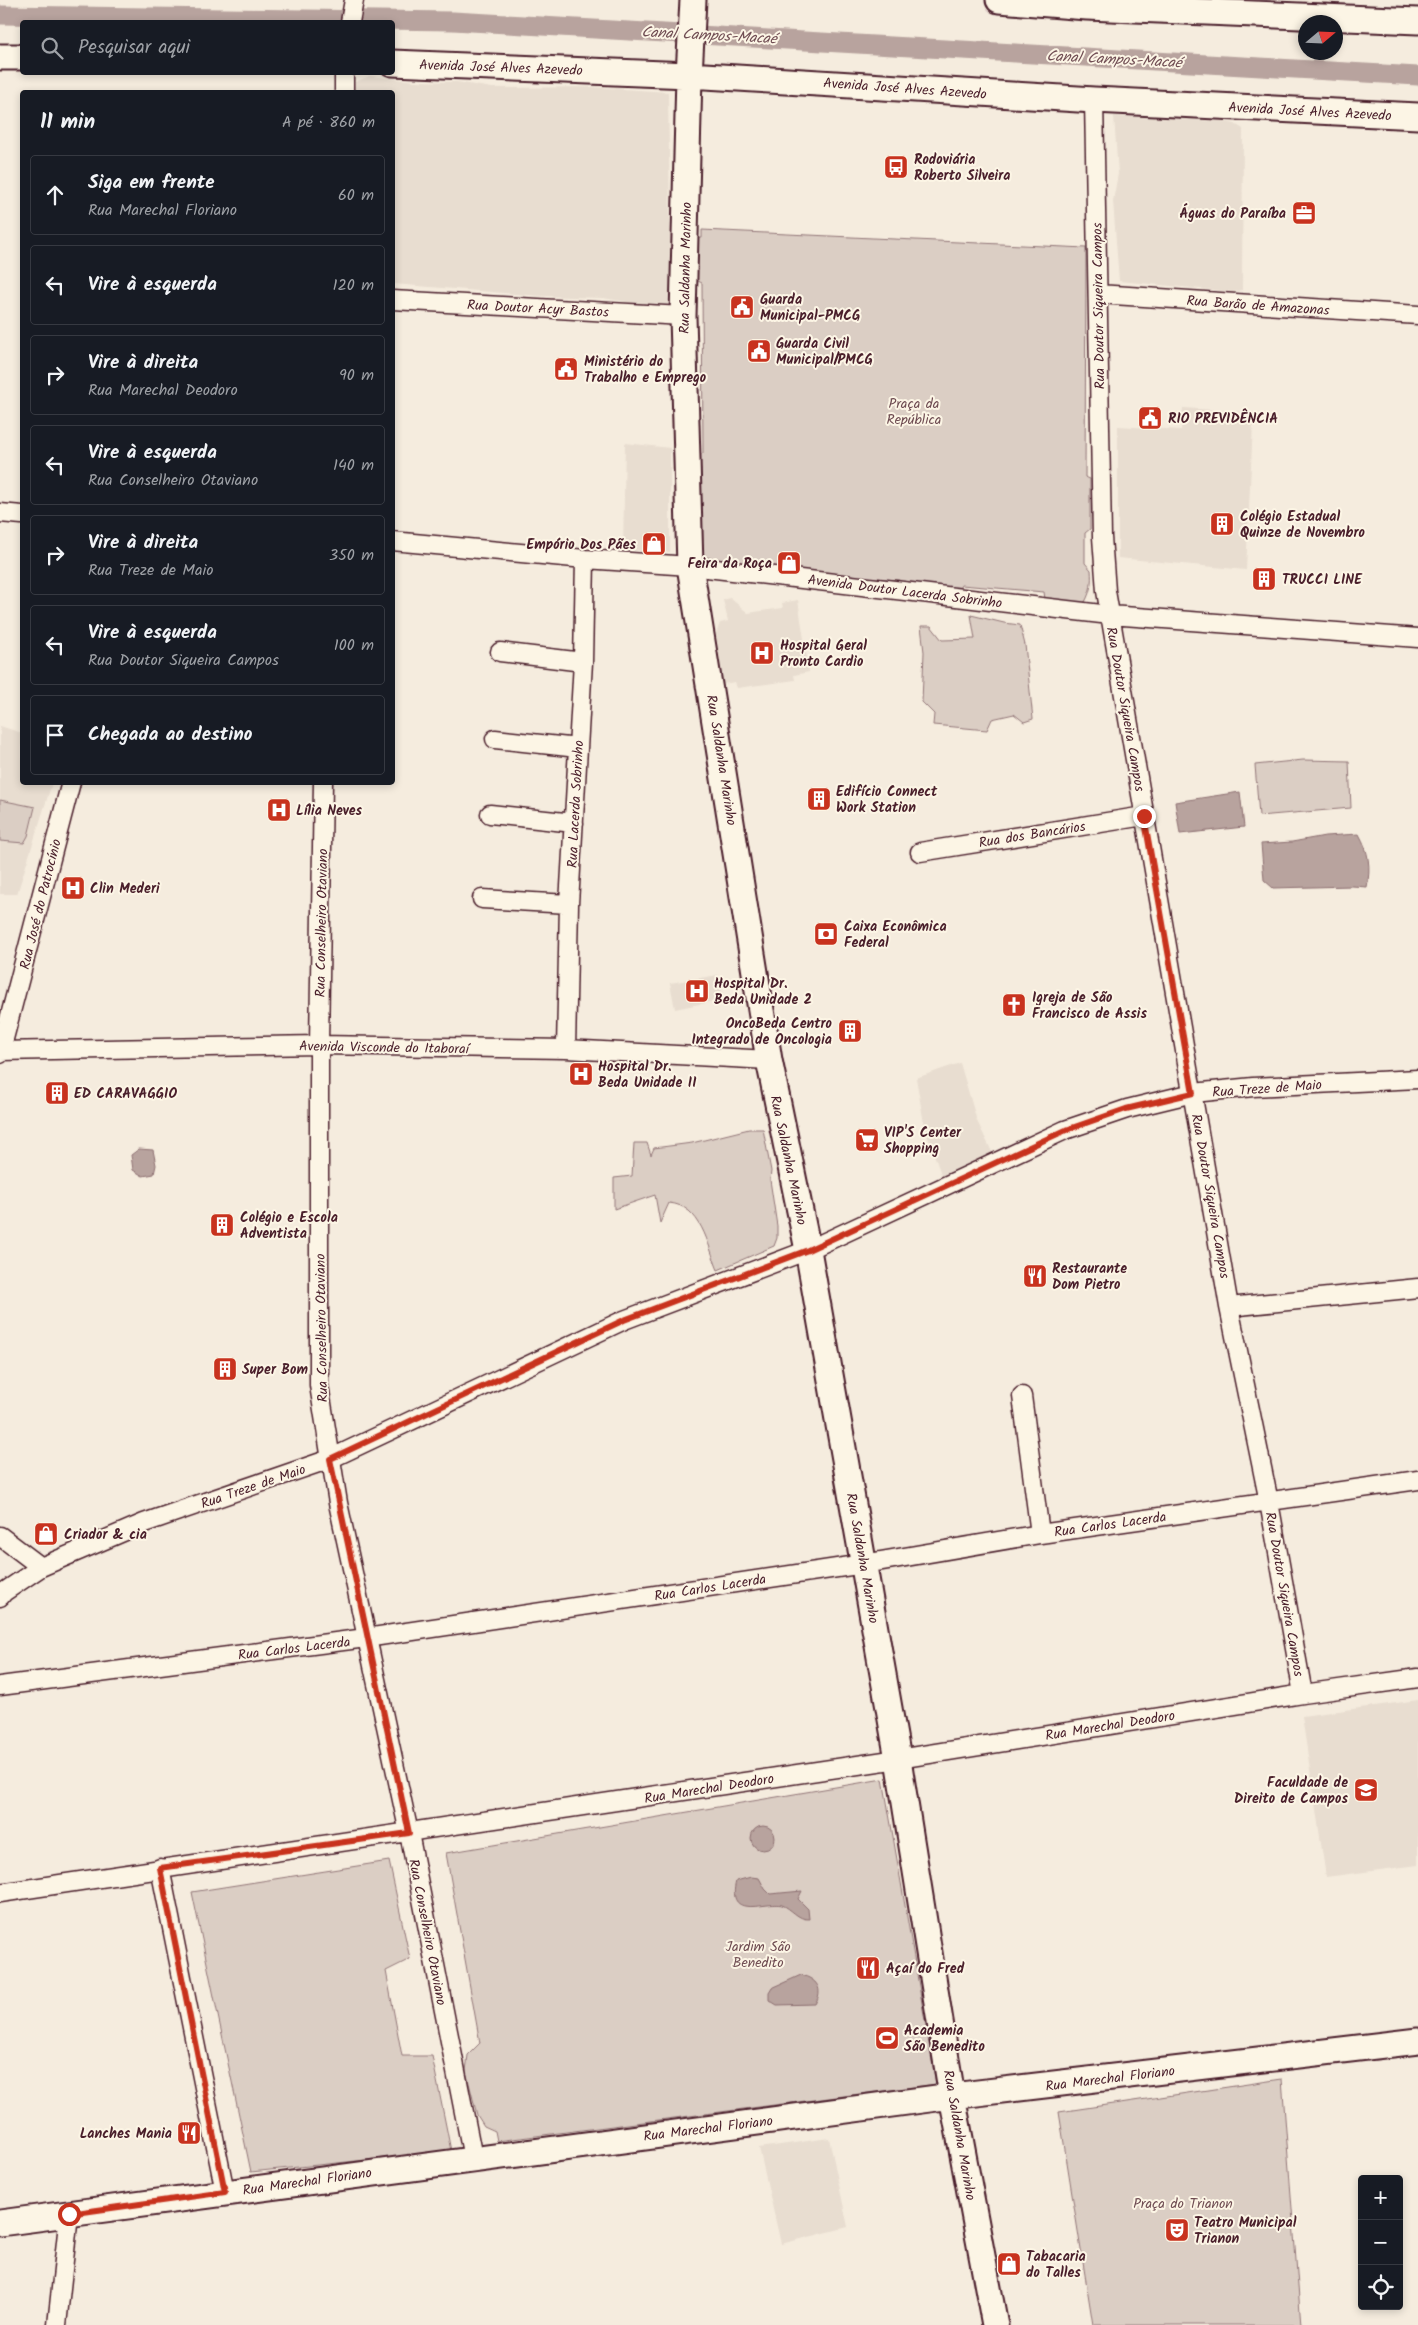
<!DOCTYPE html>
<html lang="pt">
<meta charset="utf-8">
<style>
:root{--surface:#171b24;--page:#242831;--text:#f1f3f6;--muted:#9ea1a6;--line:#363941}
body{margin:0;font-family:Kalam,sans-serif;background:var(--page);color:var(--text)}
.controls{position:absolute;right:15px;bottom:15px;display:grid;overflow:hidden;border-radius:5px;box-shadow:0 2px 8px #0003}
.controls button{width:45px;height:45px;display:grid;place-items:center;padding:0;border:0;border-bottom:1px solid var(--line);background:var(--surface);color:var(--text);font:25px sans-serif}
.compass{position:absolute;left:1298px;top:15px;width:45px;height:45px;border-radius:50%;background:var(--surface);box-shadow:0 2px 8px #0003;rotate:71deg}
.stop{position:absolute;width:15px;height:15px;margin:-11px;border:4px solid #c8321e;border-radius:50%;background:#fff}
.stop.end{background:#c8321e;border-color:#fff;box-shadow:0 1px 5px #0008}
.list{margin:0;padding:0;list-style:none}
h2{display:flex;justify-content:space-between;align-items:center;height:65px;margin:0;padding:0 20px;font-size:21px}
h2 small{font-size:16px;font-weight:400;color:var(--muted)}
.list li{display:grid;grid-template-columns:32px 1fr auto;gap:15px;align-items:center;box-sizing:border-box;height:80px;margin:0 10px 10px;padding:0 10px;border:1px solid var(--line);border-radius:5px}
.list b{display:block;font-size:19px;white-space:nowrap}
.list p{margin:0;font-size:16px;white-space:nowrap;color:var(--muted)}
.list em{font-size:16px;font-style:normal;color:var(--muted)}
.icon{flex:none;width:28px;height:28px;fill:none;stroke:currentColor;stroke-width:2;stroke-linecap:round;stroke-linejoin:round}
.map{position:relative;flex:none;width:1418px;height:2325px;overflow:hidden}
.search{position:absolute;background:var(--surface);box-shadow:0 2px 8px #0003;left:20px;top:20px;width:375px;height:55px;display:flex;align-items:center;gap:12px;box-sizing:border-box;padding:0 18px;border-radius:5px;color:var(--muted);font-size:19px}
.panel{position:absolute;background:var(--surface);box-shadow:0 2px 8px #0003;left:20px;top:90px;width:375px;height:695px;border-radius:5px}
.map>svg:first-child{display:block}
.built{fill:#e8ddd0}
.green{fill:#dbcec4;stroke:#927678}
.water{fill:#b8a39e;stroke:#8c6e70}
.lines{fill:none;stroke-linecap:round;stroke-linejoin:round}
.canal{stroke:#b8a39e;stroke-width:19}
.minor-casing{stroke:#4a1f2b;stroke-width:21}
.secondary-casing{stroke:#4a1f2b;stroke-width:29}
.minor{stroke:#fcf5e5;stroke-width:18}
.secondary{stroke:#fcf5e5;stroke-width:25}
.route{stroke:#c8321e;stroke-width:6}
.labels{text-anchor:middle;stroke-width:4;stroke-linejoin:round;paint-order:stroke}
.street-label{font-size:14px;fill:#4a1f2b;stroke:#fcf5e5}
.poi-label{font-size:14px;font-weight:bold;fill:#4a1f2b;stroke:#fcf5e5;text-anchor:start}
.park-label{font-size:14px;fill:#6e4b51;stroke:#fcf5e5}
.water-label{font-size:15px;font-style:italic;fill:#704d53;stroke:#fcf5e5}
</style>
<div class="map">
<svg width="1418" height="2325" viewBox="0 0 1418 2325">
<rect width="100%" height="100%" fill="#f5ecde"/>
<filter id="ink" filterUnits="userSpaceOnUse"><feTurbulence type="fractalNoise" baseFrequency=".02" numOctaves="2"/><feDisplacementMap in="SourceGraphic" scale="10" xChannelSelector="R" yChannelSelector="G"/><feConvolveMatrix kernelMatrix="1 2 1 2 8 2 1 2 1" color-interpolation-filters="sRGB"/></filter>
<g filter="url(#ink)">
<path class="built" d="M370,76L416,81L457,82L492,88L593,87L668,92L671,273L669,309L603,298L540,296L393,284L392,92H352L355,82Z
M1114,116L1223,121L1235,124L1243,129L1242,290L1233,292L1119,281L1113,201L1118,174Z
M1183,408L1245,412V423L1253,424L1246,570L1118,558V426L1181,430Z
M625,443L670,448V552L623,550Z
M730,598L748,613L783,608L782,603L798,600L809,672L794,675L795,680L737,688L735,682L723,684L716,634L720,623L728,621L723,600Z
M0,726L22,733V782L52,783L17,894H0Z
M718,975L724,999L675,1009L670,983Z
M960,1063L977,1121L993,1154L942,1177L925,1129L916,1078Z
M1418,1700V1865L1326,1877L1302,1716Z
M829,2138L848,2227L781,2244L759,2148Z"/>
<path class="green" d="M702,230L1086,248L1085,477L1090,479V529L1085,533V563L1091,570C1092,582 1091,591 1085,602L1075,604L1045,599L1044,592L961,585L958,590L904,584L899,580L703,564L699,455L703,453L702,283L694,279V245L699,238H702Z
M971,615L1004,623L1020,625L1025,645L1033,719L1024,722L1014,714L992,719L987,730L933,725L934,714L922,702L924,652L921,626H931L942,640L975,639Z
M1303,760L1349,761L1351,808L1259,816L1255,765Z
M0,800L35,807L28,836L24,843L0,841Z
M749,1129H763L771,1171L770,1180L777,1226V1238L774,1246L718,1270C707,1244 702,1206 669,1203L660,1223L655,1195L614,1209V1178L632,1176L634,1143H647L651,1155L654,1148L692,1143Z
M883,1779L936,2084L497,2141L495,2131L484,2126L477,2115L466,2071L468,2055L480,2043L446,1853Z
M389,1861L410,1959L386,1971L402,2056H432L451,2151L251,2172L192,1892Z
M1282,2079L1301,2325H1093L1059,2112Z"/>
<path class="water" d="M1240,792L1244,827L1180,834L1175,802Z
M1359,834C1369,852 1371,867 1367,887L1352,886L1273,888L1264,880L1261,844L1292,842L1325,836Z
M139,1149L153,1150L156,1165L154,1174L143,1176L133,1170L131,1155Z
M751 1838a12 12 0 1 1 24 0a12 12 0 1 1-24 0Z
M751,1877L759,1878L765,1889L770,1894L802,1891L798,1899L808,1909L809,1919C798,1920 791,1908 782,1905C765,1901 726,1921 736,1881Z
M801,1975C817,1979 824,1989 815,2004L777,2005L769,2000V1993L772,1988Z"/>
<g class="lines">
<path class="canal" d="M0,15L453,21L1418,76"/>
<defs>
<path id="minor" d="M350,22L354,0
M344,92V72
M1094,100L1102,537L1106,591L1229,1307L1269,1502L1303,1694
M1098,294L1418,315
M392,300L683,316
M0,513L22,515
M392,541L585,559L690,566L1110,615L1418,638
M500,652L583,662
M495,739L578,748
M323,782L319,1045V1385L338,1503L409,1833L473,2158
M490,814L574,823
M920,852L1144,816
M482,899L569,904
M566,1049L569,904L583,662L585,559
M0,1051L319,1045L566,1049L769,1060
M0,1054L71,782
M1229,1307L1418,1288
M1022,1396L1040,1534
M0,1536L41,1567
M0,1597L4,1592L41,1567L144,1523L330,1459L624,1320L808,1250L1065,1130L1127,1109L1193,1093L1253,1087L1418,1079
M0,1686L366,1638L864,1564L1040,1534L1418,1480
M160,1868L225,2192
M0,1893L898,1759L1303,1694L1418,1678
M57,2325L69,2214"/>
<path id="secondary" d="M693,0L689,75L683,316L690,566L769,1060L808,1250L898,1759L952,2096L995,2325
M999,0L1087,7L1418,21
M0,57H22
M392,63L689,75L1094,100L1418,116
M0,2223L952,2096L1418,2041"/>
</defs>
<use href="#minor" class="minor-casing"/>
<use href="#secondary" class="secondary-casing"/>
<use href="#minor" class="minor"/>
<use href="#secondary" class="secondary"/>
</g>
</g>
<g class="lines" filter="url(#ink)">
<path class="route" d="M69,2214L225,2192L160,1868L409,1833L330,1459L624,1320L808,1250L1066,1130L1126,1109L1193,1093L1144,816"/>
</g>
<defs>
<symbol id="bus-square" viewBox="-11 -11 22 22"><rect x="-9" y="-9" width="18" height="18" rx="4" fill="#c8321e" stroke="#fcf5e5"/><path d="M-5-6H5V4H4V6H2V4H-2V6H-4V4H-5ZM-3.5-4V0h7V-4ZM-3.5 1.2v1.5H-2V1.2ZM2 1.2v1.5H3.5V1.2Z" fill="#fff"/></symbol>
<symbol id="office-square" viewBox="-11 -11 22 22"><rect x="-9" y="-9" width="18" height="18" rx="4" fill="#c8321e" stroke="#fcf5e5"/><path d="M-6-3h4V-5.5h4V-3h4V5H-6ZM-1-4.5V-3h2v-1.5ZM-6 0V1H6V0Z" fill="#fff"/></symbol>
<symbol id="civic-square" viewBox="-11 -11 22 22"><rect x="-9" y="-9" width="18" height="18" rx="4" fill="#c8321e" stroke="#fcf5e5"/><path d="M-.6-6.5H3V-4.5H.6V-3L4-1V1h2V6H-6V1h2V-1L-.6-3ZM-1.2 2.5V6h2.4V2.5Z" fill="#fff"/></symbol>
<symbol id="building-square" viewBox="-11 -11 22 22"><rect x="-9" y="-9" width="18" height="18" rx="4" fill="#c8321e" stroke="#fcf5e5"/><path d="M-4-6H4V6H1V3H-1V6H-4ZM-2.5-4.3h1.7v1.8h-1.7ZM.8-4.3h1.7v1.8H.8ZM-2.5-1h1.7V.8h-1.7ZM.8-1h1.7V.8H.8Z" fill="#fff"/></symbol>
<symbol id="shop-square" viewBox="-11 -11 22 22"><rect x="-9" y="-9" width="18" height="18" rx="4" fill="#c8321e" stroke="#fcf5e5"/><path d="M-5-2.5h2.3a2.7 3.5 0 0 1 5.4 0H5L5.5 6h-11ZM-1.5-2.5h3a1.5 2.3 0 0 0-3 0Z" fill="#fff"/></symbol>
<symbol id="hospital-square" viewBox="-11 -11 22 22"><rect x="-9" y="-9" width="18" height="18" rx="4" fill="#c8321e" stroke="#fcf5e5"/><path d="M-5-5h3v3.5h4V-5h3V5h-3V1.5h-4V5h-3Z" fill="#fff"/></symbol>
<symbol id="bank-square" viewBox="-11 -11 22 22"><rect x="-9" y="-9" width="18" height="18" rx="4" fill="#c8321e" stroke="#fcf5e5"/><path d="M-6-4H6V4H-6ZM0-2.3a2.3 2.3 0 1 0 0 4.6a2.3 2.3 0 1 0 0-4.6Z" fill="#fff"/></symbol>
<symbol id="church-square" viewBox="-11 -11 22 22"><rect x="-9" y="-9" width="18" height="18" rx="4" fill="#c8321e" stroke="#fcf5e5"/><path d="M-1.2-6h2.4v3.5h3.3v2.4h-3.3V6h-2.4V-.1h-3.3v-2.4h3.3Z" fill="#fff"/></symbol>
<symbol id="supermarket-square" viewBox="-11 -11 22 22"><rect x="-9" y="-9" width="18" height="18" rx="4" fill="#c8321e" stroke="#fcf5e5"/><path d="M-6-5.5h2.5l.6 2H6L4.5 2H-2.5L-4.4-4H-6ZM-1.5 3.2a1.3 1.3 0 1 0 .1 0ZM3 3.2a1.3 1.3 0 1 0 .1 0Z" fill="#fff"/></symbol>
<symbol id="restaurant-square" viewBox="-11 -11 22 22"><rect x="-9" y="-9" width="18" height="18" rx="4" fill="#c8321e" stroke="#fcf5e5"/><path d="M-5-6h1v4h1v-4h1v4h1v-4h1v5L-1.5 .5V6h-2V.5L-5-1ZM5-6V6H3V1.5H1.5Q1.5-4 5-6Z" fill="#fff"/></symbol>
<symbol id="university-square" viewBox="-11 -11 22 22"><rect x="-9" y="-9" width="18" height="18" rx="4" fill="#c8321e" stroke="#fcf5e5"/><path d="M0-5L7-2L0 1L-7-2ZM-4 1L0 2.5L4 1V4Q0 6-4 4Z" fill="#fff"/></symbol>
<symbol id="stadium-square" viewBox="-11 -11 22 22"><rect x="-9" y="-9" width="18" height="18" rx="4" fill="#c8321e" stroke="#fcf5e5"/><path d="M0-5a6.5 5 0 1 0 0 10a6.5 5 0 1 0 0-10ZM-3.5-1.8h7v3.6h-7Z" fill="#fff"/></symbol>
<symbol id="theatre-square" viewBox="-11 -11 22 22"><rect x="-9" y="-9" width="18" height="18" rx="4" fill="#c8321e" stroke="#fcf5e5"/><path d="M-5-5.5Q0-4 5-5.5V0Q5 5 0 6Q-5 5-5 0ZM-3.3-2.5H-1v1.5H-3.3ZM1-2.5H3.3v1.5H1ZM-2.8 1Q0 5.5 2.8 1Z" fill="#fff"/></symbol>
</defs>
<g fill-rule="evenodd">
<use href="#bus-square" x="882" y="153" width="28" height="28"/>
<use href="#office-square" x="1290" y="199" width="28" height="28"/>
<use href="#civic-square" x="728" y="293" width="28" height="28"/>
<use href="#civic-square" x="745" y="337" width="28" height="28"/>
<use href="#civic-square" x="552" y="355" width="28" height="28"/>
<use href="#civic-square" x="1136" y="404" width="28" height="28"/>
<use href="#building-square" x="1208" y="510" width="28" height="28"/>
<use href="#shop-square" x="640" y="530" width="28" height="28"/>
<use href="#shop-square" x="775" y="549" width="28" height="28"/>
<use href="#building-square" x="1250" y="565" width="28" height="28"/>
<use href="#hospital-square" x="748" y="639" width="28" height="28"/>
<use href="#building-square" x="805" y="785" width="28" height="28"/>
<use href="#hospital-square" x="265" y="796" width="28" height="28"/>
<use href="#hospital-square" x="59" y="874" width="28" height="28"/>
<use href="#bank-square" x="812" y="920" width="28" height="28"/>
<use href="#hospital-square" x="683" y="977" width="28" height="28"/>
<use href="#church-square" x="1000" y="991" width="28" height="28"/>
<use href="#building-square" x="836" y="1017" width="28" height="28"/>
<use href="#hospital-square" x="567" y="1060" width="28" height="28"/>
<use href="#building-square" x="43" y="1079" width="28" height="28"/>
<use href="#supermarket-square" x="853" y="1126" width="28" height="28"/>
<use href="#building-square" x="208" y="1211" width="28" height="28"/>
<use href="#restaurant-square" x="1021" y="1262" width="28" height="28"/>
<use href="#building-square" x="211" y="1355" width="28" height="28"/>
<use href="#shop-square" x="32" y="1520" width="28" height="28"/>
<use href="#university-square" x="1352" y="1776" width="28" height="28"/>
<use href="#restaurant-square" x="854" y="1954" width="28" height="28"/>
<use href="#stadium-square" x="873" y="2024" width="28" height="28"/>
<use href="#restaurant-square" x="175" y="2119" width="28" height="28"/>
<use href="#theatre-square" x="1163" y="2216" width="28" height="28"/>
<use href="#shop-square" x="995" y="2250" width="28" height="28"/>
</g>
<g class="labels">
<g class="street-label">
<text transform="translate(501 67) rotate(2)" y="5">Avenida José Alves Azevedo</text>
<text transform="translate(905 88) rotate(4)" y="5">Avenida José Alves Azevedo</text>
<text transform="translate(1310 111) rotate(3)" y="5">Avenida José Alves Azevedo</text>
<text transform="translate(685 268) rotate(-89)" y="5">Rua Saldanha Marinho</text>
<text transform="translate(1258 305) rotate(4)" y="5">Rua Barão de Amazonas</text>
<text transform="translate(1098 306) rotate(-91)" y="5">Rua Doutor Siqueira Campos</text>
<text transform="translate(538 308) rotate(3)" y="5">Rua Doutor Acyr Bastos</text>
<text transform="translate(905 591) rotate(7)" y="5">Avenida Doutor Lacerda Sobrinho</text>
<text transform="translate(1126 709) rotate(80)" y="5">Rua Doutor Siqueira Campos</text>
<text transform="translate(722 760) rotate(81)" y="5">Rua Saldanha Marinho</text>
<text transform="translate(575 804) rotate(-87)" y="5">Rua Lacerda Sobrinho</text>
<text transform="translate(1032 834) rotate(-9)" y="5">Rua dos Bancários</text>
<text transform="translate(40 904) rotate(-76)" y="5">Rua José do Patrocínio</text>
<text transform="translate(321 923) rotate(-89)" y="5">Rua Conselheiro Otaviano</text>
<text transform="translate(384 1047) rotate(1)" y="5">Avenida Visconde do Itaboraí</text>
<text transform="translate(1267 1088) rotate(-4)" y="5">Rua Treze de Maio</text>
<text transform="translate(789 1160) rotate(78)" y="5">Rua Saldanha Marinho</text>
<text transform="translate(1211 1196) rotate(80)" y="5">Rua Doutor Siqueira Campos</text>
<text transform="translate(321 1328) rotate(-91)" y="5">Rua Conselheiro Otaviano</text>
<text transform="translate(253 1486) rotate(-19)" y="5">Rua Treze de Maio</text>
<text transform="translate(1110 1524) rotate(-8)" y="5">Rua Carlos Lacerda</text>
<text transform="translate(863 1558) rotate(80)" y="5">Rua Saldanha Marinho</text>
<text transform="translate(710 1587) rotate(-9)" y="5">Rua Carlos Lacerda</text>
<text transform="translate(1285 1594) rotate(80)" y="5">Rua Doutor Siqueira Campos</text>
<text transform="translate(294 1648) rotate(-7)" y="5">Rua Carlos Lacerda</text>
<text transform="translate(1110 1725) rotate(-9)" y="5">Rua Marechal Deodoro</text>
<text transform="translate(709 1788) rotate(-9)" y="5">Rua Marechal Deodoro</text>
<text transform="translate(428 1932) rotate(79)" y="5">Rua Conselheiro Otaviano</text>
<text transform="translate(1110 2078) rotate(-7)" y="5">Rua Marechal Floriano</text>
<text transform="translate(708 2128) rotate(-7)" y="5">Rua Marechal Floriano</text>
<text transform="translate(960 2135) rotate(80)" y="5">Rua Saldanha Marinho</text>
<text transform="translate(307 2181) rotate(-8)" y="5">Rua Marechal Floriano</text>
</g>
<g class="poi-label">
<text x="914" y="164">Rodoviária<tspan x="914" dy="16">Roberto Silveira</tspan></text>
<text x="1286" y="218" text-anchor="end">Águas do Paraíba</text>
<text x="760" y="304">Guarda<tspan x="760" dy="16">Municipal-PMCG</tspan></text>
<text x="776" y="348">Guarda Civil<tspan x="776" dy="16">Municipal/PMCG</tspan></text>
<text x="584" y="366">Ministério do<tspan x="584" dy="16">Trabalho e Emprego</tspan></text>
<text x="1168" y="423">RIO PREVIDÊNCIA</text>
<text x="1240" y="521">Colégio Estadual<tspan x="1240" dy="16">Quinze de Novembro</tspan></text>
<text x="636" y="549" text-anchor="end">Empório Dos Pães</text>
<text x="772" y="568" text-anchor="end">Feira da Roça</text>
<text x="1282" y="584">TRUCCI LINE</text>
<text x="780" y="650">Hospital Geral<tspan x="780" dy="16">Pronto Cardio</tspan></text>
<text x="836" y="796">Edifício Connect<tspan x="836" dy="16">Work Station</tspan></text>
<text x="296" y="815">Lília Neves</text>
<text x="90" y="893">Clin Mederi</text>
<text x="844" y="931">Caixa Econômica<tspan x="844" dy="16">Federal</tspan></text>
<text x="714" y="988">Hospital Dr.<tspan x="714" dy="16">Beda Unidade 2</tspan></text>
<text x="1032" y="1002">Igreja de São<tspan x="1032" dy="16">Francisco de Assis</tspan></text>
<text x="832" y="1028" text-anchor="end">OncoBeda Centro<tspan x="832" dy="16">Integrado de Oncologia</tspan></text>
<text x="598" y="1071">Hospital Dr.<tspan x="598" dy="16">Beda Unidade II</tspan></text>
<text x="74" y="1098">ED CARAVAGGIO</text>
<text x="884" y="1137">VIP'S Center<tspan x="884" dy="16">Shopping</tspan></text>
<text x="240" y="1222">Colégio e Escola<tspan x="240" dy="16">Adventista</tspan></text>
<text x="1052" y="1273">Restaurante<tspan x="1052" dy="16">Dom Pietro</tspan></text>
<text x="242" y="1374">Super Bom</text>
<text x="64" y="1539">Criador &amp; cia</text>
<text x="1348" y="1787" text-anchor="end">Faculdade de<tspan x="1348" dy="16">Direito de Campos</tspan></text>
<text x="886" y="1973">Açaí do Fred</text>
<text x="904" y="2035">Academia<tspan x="904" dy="16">São Benedito</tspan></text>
<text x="172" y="2138" text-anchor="end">Lanches Mania</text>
<text x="1194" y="2227">Teatro Municipal<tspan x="1194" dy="16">Trianon</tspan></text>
<text x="1026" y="2261">Tabacaria<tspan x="1026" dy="16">do Talles</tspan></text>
</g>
<g class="park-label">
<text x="914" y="408">Praça da<tspan x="914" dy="16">República</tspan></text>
<text x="758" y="1951">Jardim São<tspan x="758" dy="16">Benedito</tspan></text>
<text x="1183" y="2208">Praça do Trianon</text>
</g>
<g class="water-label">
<text transform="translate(709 35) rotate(3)" y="5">Canal Campos-Macaé</text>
<text transform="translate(1114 59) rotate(3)" y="5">Canal Campos-Macaé</text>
</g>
</g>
</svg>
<div class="controls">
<button>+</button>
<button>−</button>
<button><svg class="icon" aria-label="locate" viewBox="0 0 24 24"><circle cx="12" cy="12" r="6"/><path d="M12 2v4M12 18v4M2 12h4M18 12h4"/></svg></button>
</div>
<svg class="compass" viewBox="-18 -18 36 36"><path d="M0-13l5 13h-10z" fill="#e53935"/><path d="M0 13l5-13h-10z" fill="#9ea1a6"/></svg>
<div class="stop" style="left:69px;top:2214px"></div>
<div class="stop end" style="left:1144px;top:816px"></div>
<div class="search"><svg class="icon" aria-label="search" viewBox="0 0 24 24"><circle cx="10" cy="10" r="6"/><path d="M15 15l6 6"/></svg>Pesquisar aqui</div>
<section class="panel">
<h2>11 min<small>A pé · 860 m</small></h2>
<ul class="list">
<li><svg class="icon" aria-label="ahead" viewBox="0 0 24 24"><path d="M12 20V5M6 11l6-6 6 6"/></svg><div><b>Siga em frente</b><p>Rua Marechal Floriano</p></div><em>60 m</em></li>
<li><svg class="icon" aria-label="left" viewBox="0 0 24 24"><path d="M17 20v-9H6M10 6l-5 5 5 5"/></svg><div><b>Vire à esquerda</b></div><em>120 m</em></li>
<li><svg class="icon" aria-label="right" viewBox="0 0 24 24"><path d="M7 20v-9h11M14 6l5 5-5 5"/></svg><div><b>Vire à direita</b><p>Rua Marechal Deodoro</p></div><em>90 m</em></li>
<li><svg class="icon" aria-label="left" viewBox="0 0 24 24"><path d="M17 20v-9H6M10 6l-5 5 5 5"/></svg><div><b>Vire à esquerda</b><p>Rua Conselheiro Otaviano</p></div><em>140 m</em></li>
<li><svg class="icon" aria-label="right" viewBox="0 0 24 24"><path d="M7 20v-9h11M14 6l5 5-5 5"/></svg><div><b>Vire à direita</b><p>Rua Treze de Maio</p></div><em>350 m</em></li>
<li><svg class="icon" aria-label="left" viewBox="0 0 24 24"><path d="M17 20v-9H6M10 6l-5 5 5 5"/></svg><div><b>Vire à esquerda</b><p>Rua Doutor Siqueira Campos</p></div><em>100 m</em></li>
<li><svg class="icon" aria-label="arrive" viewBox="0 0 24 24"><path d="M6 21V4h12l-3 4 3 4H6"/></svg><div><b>Chegada ao destino</b></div></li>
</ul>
</section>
</div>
